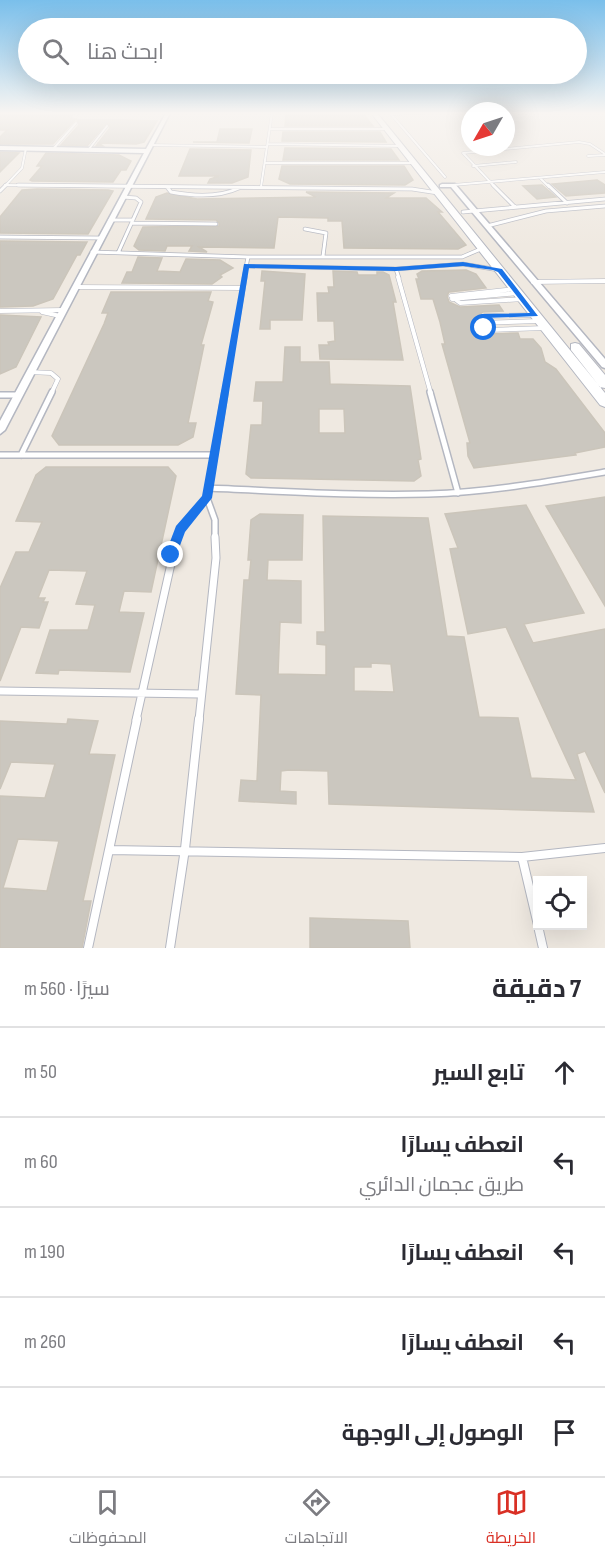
<!DOCTYPE html>
<html lang="ar">
<meta charset="utf-8">
<style>
:root{--surface:#fff;--page:#f2f2f3;--text:#2b2b33;--muted:#7c7c81;--line:#e1e1e2;--accent:#d93025}
body{margin:0;font-family:"Sofia Sans Condensed",Cairo,sans-serif;background:var(--page);color:var(--text);direction:rtl}
.controls{position:absolute;right:18px;bottom:18px;display:grid;overflow:hidden;border-radius:0px;box-shadow:0 6px 24px #0002}
.controls button{width:54px;height:54px;display:grid;place-items:center;padding:0;border:0;border-bottom:2px solid var(--line);background:var(--surface);color:var(--text);font:30px sans-serif}
.compass{position:absolute;left:461px;top:102px;width:54px;height:54px;border-radius:50%;background:var(--surface);box-shadow:0 6px 24px #0002;rotate:231deg}
.stop{position:absolute;width:18px;height:18px;margin:-14px;border:4px solid #1a73e8;border-radius:50%;background:#fff}
.stop.end{background:#1a73e8;border-color:#fff;box-shadow:0 2px 6px #0008}
.list{margin:0;padding:0;list-style:none}
h2{display:flex;justify-content:space-between;align-items:center;height:78px;margin:0;padding:0 24px;font-size:26px}
h2 small{font-size:20px;font-weight:400;color:var(--muted)}
.list li{display:grid;grid-template-columns:39px 1fr auto;gap:18px;align-items:center;box-sizing:border-box;height:90px;padding:0 24px;border-top:2px solid var(--line)}
.list b{display:block;font-size:22px;white-space:nowrap}
.list p{margin:0;font-size:20px;white-space:nowrap;color:var(--muted)}
.list em{font-size:20px;font-style:normal;color:var(--muted)}
.icon{flex:none;width:33px;height:33px;fill:none;stroke:currentColor;stroke-width:2;stroke-linecap:round;stroke-linejoin:round}
.map{position:relative;flex:none;width:605px;height:948px;overflow:hidden;direction:ltr}
.search{position:absolute;background:var(--surface);box-shadow:0 6px 24px #0002;left:18px;right:18px;top:18px;height:66px;display:flex;align-items:center;gap:15px;box-sizing:border-box;padding:0 21px;border-radius:33px;color:var(--muted);font-size:22px}
.sheet{height:528px;background:var(--surface)}
nav{display:flex;justify-content:space-around;align-items:center;box-sizing:border-box;height:84px;border-top:2px solid var(--line);background:var(--surface);font-size:16px;color:var(--muted)}
nav a{display:grid;justify-items:center;gap:3px}
nav .on{color:var(--accent)}
.map>svg:first-child{display:block}
.building{fill:#cbc7bf;stroke:#cbc5ba;stroke-width:1.5;fill-rule:evenodd}
.lines{fill:none;stroke-linecap:round;stroke-linejoin:round}
.service-far5-casing{stroke:#b4b7c1;stroke-width:3}
.service-far4-casing{stroke:#b4b7c1;stroke-width:4.5}
.service-far3-casing{stroke:#b4b7c1;stroke-width:5}
.service-far2-casing{stroke:#b4b7c1;stroke-width:8}
.service-far1-casing{stroke:#b4b7c1;stroke-width:9}
.service-casing{stroke:#b4b7c1;stroke-width:10}
.minor-casing{stroke:#b4b7c1;stroke-width:3}
.secondary-casing{stroke:#b4b7c1;stroke-width:2}
.service-far5{stroke:#fff;stroke-width:2}
.service-far4{stroke:#fff;stroke-width:3}
.service-far3{stroke:#fff;stroke-width:4}
.service-far2{stroke:#fff;stroke-width:5}
.service-far1{stroke:#fff;stroke-width:7}
.service{stroke:#fff;stroke-width:8}
.minor{fill:#fff;fill-rule:evenodd}
.secondary{fill:#fff;fill-rule:evenodd}
.route{fill:#1a73e8}
</style>
<div class="map">
<svg width="605" height="948" viewBox="0 0 605 948">
<rect width="100%" height="100%" fill="#efe9e1"/>
<path class="building" d="M3,113H73L71,119H76L53,144H0V137L7,130H0V116Z
M286,114L364,115L373,126H285Z
M77,120H121L157,121L144,142L136,144L99,143L103,146H96L110,128L107,123L87,146L61,145L79,125Z
M220,129H252L249,143L193,142H217Z
M283,132H380L386,142L282,141Z
M285,148L391,149L399,160H283Z
M190,149L251,150L248,177L232,183H208L210,179L219,176H179Z
M0,152L19,153L0,172Z
M46,153L119,155L131,161L126,170H121L113,182L32,181L30,180L42,166H37Z
M282,166H404L413,180L405,185L290,184L279,179Z
M597,180L605,185V193L566,196L552,184Z
M542,185L556,197L537,199L523,186Z
M37,189L108,190L113,191L88,234L0,233V217L22,190Z
M306,192L394,193L386,198H426L442,212H438L466,245L458,249L344,248L342,221H328V218L278,217L274,248L199,247L207,252L189,251L192,246H167L165,251L139,250L134,246L143,227L219,226V223L216,220L146,219L156,197L167,193L197,199L316,197Z
M0,241L84,242H87L80,255H77L53,299L33,306L0,307Z
M138,257L162,258L157,271L180,272L186,259L220,260L233,268L220,275L222,277L212,284L122,283L127,272H132Z
M466,270L476,274L486,288L449,292L447,296L449,302L460,307L499,305L503,311L483,312L476,317L479,328L489,334L518,333L520,339H533L541,348L545,362L556,369L605,433V447L575,453L576,455L474,468L468,456L467,443H470L442,344H445L440,322L433,299H421L416,279H419L417,274L422,271Z
M262,271L305,274L302,320H270V329H260L265,281H261Z
M333,271L357,272L358,275H377V272H383L389,275L396,302H393L403,360L320,359L319,345H329L328,342L335,341L334,321H318L317,293H329L328,287H334Z
M111,292H211L208,301L213,302L201,345H204L188,423H196L193,437L178,445H59L52,436L104,324L108,313H102Z
M0,315L41,317L16,367L0,374Z
M285,347H300V362H329L330,384L410,386L421,459L418,460L421,476L414,481L251,478L246,474L251,425H262L263,401H254L256,382H283ZM319,409H344L345,433H319Z
M46,467H168L176,476L151,592L124,591L119,612L144,613L130,672L59,670L58,674L36,673L50,630H88L95,605L76,604L87,571L49,570L38,598H45L43,602H48L39,628L21,627L0,681V588L16,552H29L42,522L16,521L36,475Z
M605,497V606L546,506Z
M526,505L584,613L524,624L533,643L605,629V793L585,751L577,754L594,812L329,804L328,771L289,770L281,771L280,791L296,792V804L239,801L241,780L257,781L261,695L236,694L244,580H249L251,560H248L251,520L260,514L303,515L302,560H268L267,580L301,581V623L280,622L278,674L326,675V645L317,644V632H325L323,516L428,518L447,636L464,637L479,717L518,718L531,778L576,780L506,627L468,634L450,549L458,548L445,514ZM371,663L391,664L394,692L354,691V667H371Z
M68,719L98,721L89,754L115,755L83,901H91L82,948H0V796L45,798L55,764L11,762L0,789V721L67,724ZM18,839L59,841L47,891L3,888Z
M310,918L408,921L410,948H310Z"/>
<g class="lines">
<defs>
<path id="service-far5" d="M390,113L445,177
M392,114L422,113
M76,115L78,113
M270,129H387
M268,144L400,146
M150,145L267,147
M54,148L76,123
M89,149L107,126
M588,156L605,155
M265,163H415
M473,166L516,162
M540,178L549,187
M5,185L171,187
M453,185L605,172
M4,187L22,168L26,148
M261,187L272,113
M495,187L463,153L579,142L590,144L605,154"/>
<path id="service-far4" d="M18,185L412,189L438,193
M493,185L515,207
M548,185L567,203
M167,187L171,192C193,196 218,198 239,188
M0,191L6,185
M463,212L605,199
M110,220H133
M132,223L216,224
M487,226L546,211L605,206
M305,229L326,233L323,256
M0,237L100,238
M92,252L248,257H462L483,248
M118,253L141,202L136,198L123,197
M246,266L396,269L463,264L499,270
M396,269L399,278
M244,278L248,257"/>
<path id="service-far3" d="M398,277L431,394
M533,282L605,281
M75,287L242,288
M514,289L451,296L460,303L523,299
M452,299L518,293
M0,311L63,310
M42,312L60,316
M535,315L484,316L479,320L482,326L489,330L545,328
M480,323L539,321
M30,372L51,373L58,379L51,394
M225,394L245,277"/>
<path id="service-far2" d="M430,392L458,493
M0,395H18
M0,455H214
M21,455L52,392
M208,488C281,491 355,496 428,494C488,492 546,482 605,472
M207,498L215,520V538
M177,538L180,529L207,498L225,392"/>
<path id="service-far1" d="M0,691L200,694
M136,720L177,537
M199,720L216,558L215,537"/>
<path id="service" d="M109,850L522,857L605,848
M522,857L538,925
M538,926L543,948
M88,948L137,719
M170,948L185,849L199,719"/>
<path id="minor" d="M166,113H170L5,430L0,434V421L144,153L0,150V146L146,149Z
M442,184H455L605,359V368L602,367L451,187H440V185Z"/>
<path id="secondary" d="M371,113H377L605,393V407L600,405Z
M575,343L579,344L605,375V388L600,387L571,350V344Z"/>
</defs>
<use href="#service-far5" class="service-far5-casing"/>
<use href="#service-far4" class="service-far4-casing"/>
<use href="#service-far3" class="service-far3-casing"/>
<use href="#service-far2" class="service-far2-casing"/>
<use href="#service-far1" class="service-far1-casing"/>
<use href="#service" class="service-casing"/>
<use href="#minor" class="minor-casing"/>
<use href="#secondary" class="secondary-casing"/>
<use href="#service-far5" class="service-far5"/>
<use href="#service-far4" class="service-far4"/>
<use href="#service-far3" class="service-far3"/>
<use href="#service-far2" class="service-far2"/>
<use href="#service-far1" class="service-far1"/>
<use href="#service" class="service"/>
<use href="#minor" class="minor"/>
<use href="#secondary" class="secondary"/>
</g>
<linearGradient id="sky" x2="0" y2="1"><stop stop-color="#7abfeb"/><stop offset="0.46" stop-color="#f8f5f2"/><stop offset="1" stop-color="#f8f5f2" stop-opacity="0"/></linearGradient>
<rect width="605" height="246" fill="url(#sky)"/>
<path class="route" d="M463,262L502,269L538,316L486,318L483,321L488,328L481,330L475,320L482,314L530,313L498,272L493,270L463,266L396,271L249,268L212,498L185,532L175,559H167L165,555L176,526L202,496L244,264L396,267Z"/>
</svg>
<div class="controls">
<button><svg class="icon" aria-label="locate" viewBox="0 0 24 24"><circle cx="12" cy="12" r="6"/><path d="M12 2v4M12 18v4M2 12h4M18 12h4"/></svg></button>
</div>
<svg class="compass" viewBox="-18 -18 36 36"><path d="M0-13l5 13h-10z" fill="#e53935"/><path d="M0 13l5-13h-10z" fill="#7c7c81"/></svg>
<div class="stop" style="left:484px;top:328px"></div>
<div class="stop end" style="left:171px;top:555px"></div>
<div class="search"><svg class="icon" aria-label="search" viewBox="0 0 24 24"><circle cx="10" cy="10" r="6"/><path d="M15 15l6 6"/></svg>ابحث هنا</div>
</div>
<section class="sheet">
<h2>7 دقيقة<small>سيرًا · 560 m</small></h2>
<ul class="list">
<li><svg class="icon" aria-label="ahead" viewBox="0 0 24 24"><path d="M12 20V5M6 11l6-6 6 6"/></svg><div><b>تابع السير</b></div><em>50 m</em></li>
<li><svg class="icon" aria-label="left" viewBox="0 0 24 24"><path d="M17 20v-9H6M10 6l-5 5 5 5"/></svg><div><b>انعطف يسارًا</b><p>طريق عجمان الدائري</p></div><em>60 m</em></li>
<li><svg class="icon" aria-label="left" viewBox="0 0 24 24"><path d="M17 20v-9H6M10 6l-5 5 5 5"/></svg><div><b>انعطف يسارًا</b></div><em>190 m</em></li>
<li><svg class="icon" aria-label="left" viewBox="0 0 24 24"><path d="M17 20v-9H6M10 6l-5 5 5 5"/></svg><div><b>انعطف يسارًا</b></div><em>260 m</em></li>
<li><svg class="icon" aria-label="arrive" viewBox="0 0 24 24"><path d="M6 21V4h12l-3 4 3 4H6"/></svg><div><b>الوصول إلى الوجهة</b></div></li>
</ul>
</section>
<nav>
<a class="on"><svg class="icon" aria-label="map" viewBox="0 0 24 24"><path d="M3 6l6-2 6 2 6-2v14l-6 2-6-2-6 2zM9 4v14M15 6v14"/></svg>الخريطة</a>
<a><svg class="icon" aria-label="directions" viewBox="0 0 24 24"><path d="M12 3l9 9-9 9-9-9zM9 14v-3h6M13 9l2 2-2 2"/></svg>الاتجاهات</a>
<a><svg class="icon" aria-label="saved" viewBox="0 0 24 24"><path d="M7 4h10v16l-5-4-5 4z"/></svg>المحفوظات</a>
</nav>
